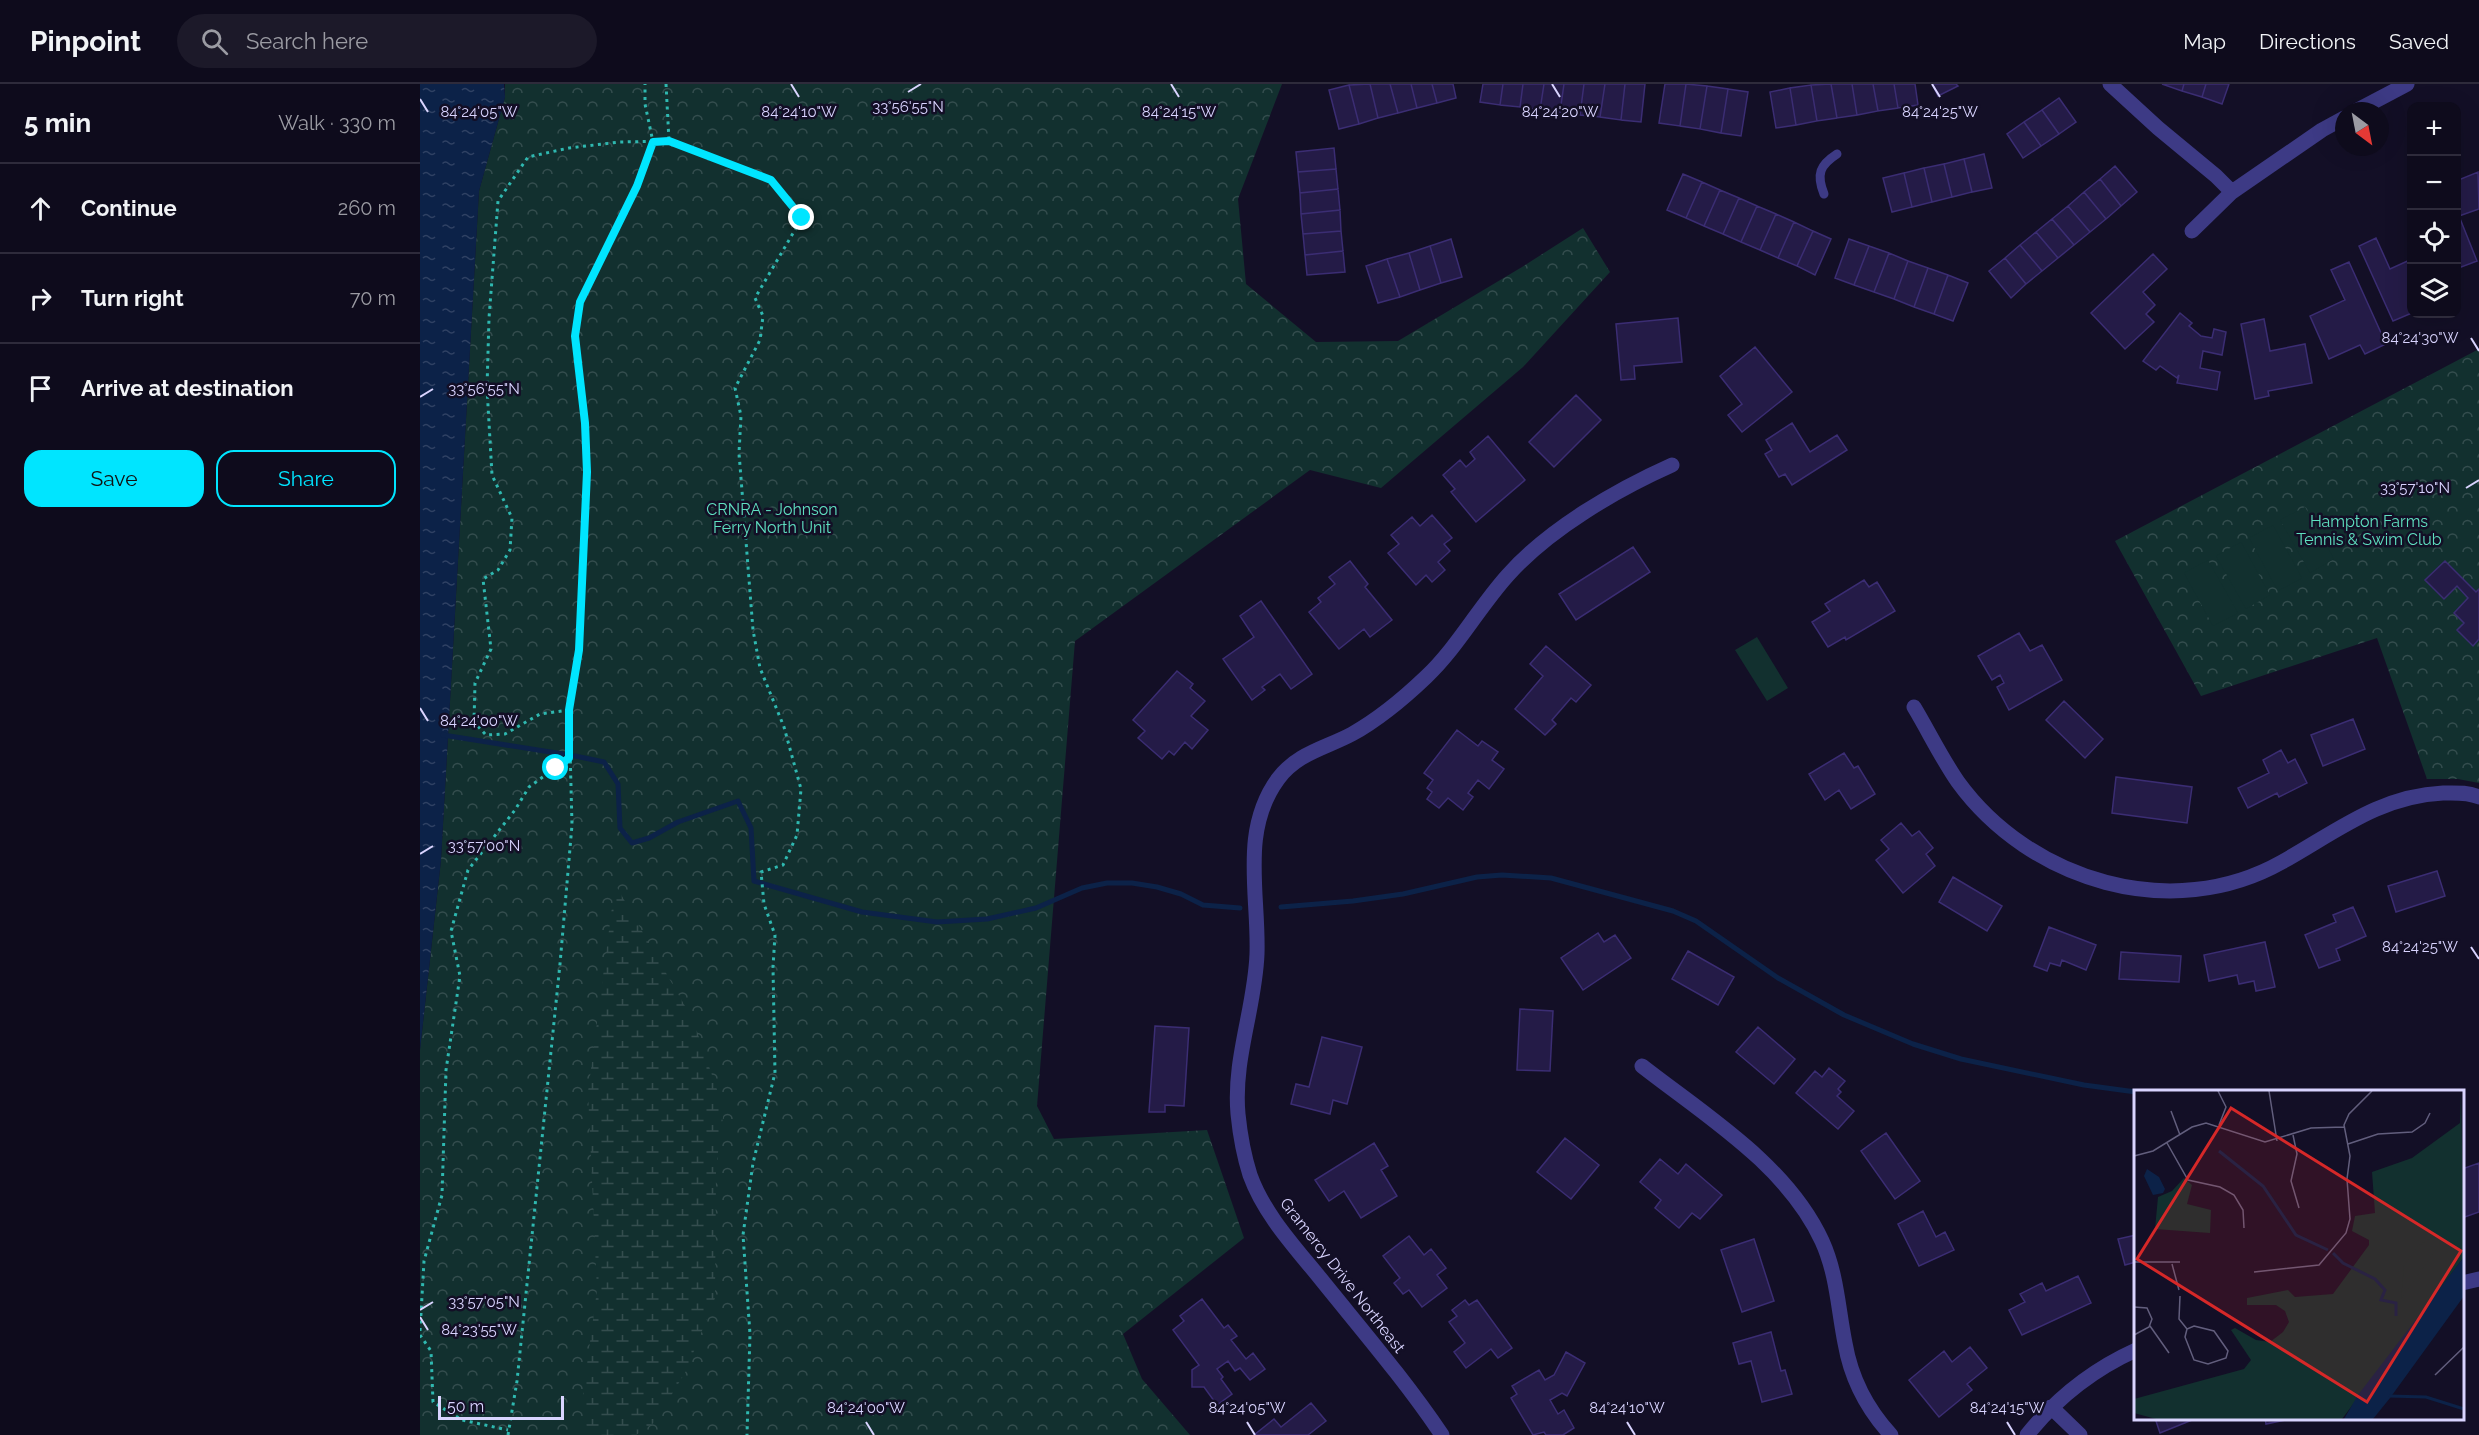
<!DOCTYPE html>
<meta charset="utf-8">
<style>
:root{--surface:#0e0b1c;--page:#1c1929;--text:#f1f3f6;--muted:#9b9ba3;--line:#2e2b3b;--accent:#00e5ff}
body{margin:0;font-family:Raleway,sans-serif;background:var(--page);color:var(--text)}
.controls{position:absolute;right:18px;top:18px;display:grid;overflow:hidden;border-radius:12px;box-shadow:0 6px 24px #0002}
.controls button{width:54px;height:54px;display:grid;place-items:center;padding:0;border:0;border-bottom:2px solid var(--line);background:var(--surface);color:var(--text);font:30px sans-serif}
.compass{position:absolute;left:1915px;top:18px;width:54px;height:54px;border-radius:50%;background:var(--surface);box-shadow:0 6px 24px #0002;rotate:148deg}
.scale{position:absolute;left:18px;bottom:15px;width:126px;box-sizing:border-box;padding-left:6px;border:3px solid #d9d4ff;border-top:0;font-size:16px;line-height:21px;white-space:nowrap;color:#d9d4ff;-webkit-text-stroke:4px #130f26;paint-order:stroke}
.stop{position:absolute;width:18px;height:18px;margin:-14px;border:4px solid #00e5ff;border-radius:50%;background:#fff}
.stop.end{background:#00e5ff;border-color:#fff;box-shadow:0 2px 6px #0008}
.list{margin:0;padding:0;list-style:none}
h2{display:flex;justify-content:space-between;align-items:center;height:78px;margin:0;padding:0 24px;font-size:26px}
h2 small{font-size:20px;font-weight:400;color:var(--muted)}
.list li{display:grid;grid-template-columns:39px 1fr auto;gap:18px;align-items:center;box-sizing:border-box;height:90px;padding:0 24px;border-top:2px solid var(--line)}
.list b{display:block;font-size:22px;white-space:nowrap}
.list em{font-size:20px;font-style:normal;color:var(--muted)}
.actions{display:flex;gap:12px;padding:18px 24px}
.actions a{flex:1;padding:14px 0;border:2px solid var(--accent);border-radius:18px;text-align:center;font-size:21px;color:var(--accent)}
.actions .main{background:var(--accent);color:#111}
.icon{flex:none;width:33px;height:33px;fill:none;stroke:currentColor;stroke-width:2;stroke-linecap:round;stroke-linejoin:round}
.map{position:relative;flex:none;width:2059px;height:1351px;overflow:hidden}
header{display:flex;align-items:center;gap:36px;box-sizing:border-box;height:84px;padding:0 30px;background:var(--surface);border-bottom:2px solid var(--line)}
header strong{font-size:28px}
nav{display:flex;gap:33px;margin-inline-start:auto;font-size:21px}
.search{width:420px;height:54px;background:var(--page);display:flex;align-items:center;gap:15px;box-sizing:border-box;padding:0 21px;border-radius:33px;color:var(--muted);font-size:22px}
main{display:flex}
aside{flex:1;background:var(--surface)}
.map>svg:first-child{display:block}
.forest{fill:url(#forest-crowns)}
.wetland{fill:url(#wetland-marsh)}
.garden{fill:#12302f}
.water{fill:url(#water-ripples)}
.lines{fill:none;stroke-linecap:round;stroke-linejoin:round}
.stream{stroke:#0c2248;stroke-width:5}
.building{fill:#241b47;stroke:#3b2d73;stroke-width:1.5}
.path{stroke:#2fb8b0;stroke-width:3;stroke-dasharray:3 4.5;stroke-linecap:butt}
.service{stroke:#3d3a85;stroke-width:9}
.minor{stroke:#3d3a85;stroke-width:15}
.route{stroke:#00e5ff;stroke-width:8}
.ticks{fill:none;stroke:#d9d4ff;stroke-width:2}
.labels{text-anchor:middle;stroke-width:5;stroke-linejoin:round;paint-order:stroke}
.park-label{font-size:16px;fill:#5fe0c0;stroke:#130f26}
.street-label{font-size:16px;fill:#d9d4ff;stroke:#130f26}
.inset-river{fill:none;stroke:#0c2248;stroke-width:3}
.inset-road{fill:none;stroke:#625e7d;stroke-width:1.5}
.view{fill:#d62828;fill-opacity:0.15;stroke:#d62828;stroke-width:3}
.inset-edge{fill:none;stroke:#d9d4ff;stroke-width:3}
.ticks-label{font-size:15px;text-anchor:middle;fill:#d9d4ff;stroke:#130f26;stroke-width:5;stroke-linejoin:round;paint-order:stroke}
</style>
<header>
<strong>Pinpoint</strong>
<div class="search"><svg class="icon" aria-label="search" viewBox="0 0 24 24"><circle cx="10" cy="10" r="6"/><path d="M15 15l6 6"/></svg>Search here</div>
<nav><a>Map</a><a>Directions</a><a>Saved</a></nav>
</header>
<main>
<aside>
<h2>5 min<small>Walk · 330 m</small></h2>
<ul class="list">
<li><svg class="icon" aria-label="ahead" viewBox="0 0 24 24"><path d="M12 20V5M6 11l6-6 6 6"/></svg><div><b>Continue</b></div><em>260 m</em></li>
<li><svg class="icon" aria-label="right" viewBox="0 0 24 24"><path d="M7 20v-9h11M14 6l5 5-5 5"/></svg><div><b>Turn right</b></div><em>70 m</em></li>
<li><svg class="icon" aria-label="arrive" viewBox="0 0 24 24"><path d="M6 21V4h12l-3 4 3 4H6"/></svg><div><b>Arrive at destination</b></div></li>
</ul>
<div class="actions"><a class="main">Save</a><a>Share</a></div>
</aside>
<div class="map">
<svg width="2059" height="1351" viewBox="0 0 2059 1351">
<defs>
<pattern id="forest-crowns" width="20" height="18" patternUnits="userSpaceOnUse" patternTransform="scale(1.5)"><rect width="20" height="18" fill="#12302f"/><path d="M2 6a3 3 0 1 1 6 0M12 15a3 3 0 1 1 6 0" fill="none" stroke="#344d4e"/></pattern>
<pattern id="wetland-marsh" width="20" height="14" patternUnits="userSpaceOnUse" patternTransform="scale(1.5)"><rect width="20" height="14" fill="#12302f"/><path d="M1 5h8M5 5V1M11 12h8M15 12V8" fill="none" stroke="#344d4e"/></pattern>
<pattern id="water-ripples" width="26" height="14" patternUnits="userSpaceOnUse" patternTransform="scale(1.5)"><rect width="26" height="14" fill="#0c2248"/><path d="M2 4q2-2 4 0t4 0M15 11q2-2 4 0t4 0" fill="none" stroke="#2f4163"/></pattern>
</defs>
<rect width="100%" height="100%" fill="#130f26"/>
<path class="forest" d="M85,0H862L818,115L826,200L896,258L978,257L1102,183L1163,144L1190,188L1103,283L961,404L890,386L655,557L617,1022L634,1055L787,1046L824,1154L703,1250L722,1295L770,1351H0V966L21,776L59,107L85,13Z
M2059,265V699L2038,695H2007L1957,554L1781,612L1695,457Z"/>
<path class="wetland" d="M195,800L273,936L304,1026L296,1083L295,1214L266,1287L235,1338L216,1351H168L162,1318L177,1206L168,1008Z"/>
<path class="garden" d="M1885,423L1914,475L1890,489L1860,436Z
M1853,441L1882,494L1858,507L1829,454Z
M1821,458L1850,511L1826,525L1796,472Z
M1788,476L1818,529L1793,542L1764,489Z
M1337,553L1368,604L1347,617L1315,566Z"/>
<path class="water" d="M0,0H84L85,13L59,107L21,776L0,966Z"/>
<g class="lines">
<path class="stream" d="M23,651L143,670
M155,672L184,678L198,700L200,744L212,759L229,754L258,738L318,717L331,744L334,797L442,828L517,838L567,835L616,824L662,804L687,799H712L737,803L761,810L783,821L820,824
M861,823L933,817L983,810L1057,793L1082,791L1131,794L1253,827L1276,837L1358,894L1424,931L1493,960L1541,975L1664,1001L1716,1008"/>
</g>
<path class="building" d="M950,0H970L978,29L958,34Z
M950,0L958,34L939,40L929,1Z
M970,0H991L997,24L978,29Z
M991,0H1012L1017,19L997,24Z
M1012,0H1033L1036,14L1017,19Z
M1063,0H1083L1080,21L1060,18Z
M1083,0H1103L1100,23L1080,21Z
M1103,0H1124L1120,26L1100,23Z
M1124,0H1144L1140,28L1120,26Z
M1144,0H1164L1160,31L1140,28Z
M1164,0H1185L1180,33L1160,31Z
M1185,0H1205L1201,36L1180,33Z
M1205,0H1225L1221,38L1201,36Z
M1245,0H1266L1260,42L1239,39Z
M1266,0L1287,2L1280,45L1260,42Z
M1411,0H1432L1437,31L1417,34Z
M1411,0L1417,34L1397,37L1391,1Z
M1432,0H1453L1458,27L1437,31Z
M1453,0H1474L1478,24L1458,27Z
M1474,0H1495L1498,21L1478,24Z
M1512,0H1536L1538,2L1518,12Z
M1742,0H1764L1762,7Z
M1764,0H1786L1782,13L1762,7Z
M1786,0H1809L1802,20L1782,13Z
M929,1L939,40L919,45L909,6Z
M1391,1L1397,37L1376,41L1370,4Z
M1287,2L1308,5L1301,49L1280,45Z
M1370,4L1376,41L1356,44L1350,8Z
M1308,5L1328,8L1321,52L1301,49Z
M1639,14L1656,38L1639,50L1622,26Z
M1622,26L1639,50L1621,62L1604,38Z
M1604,38L1621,62L1603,74L1587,50Z
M914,64L916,85L878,88L876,68Z
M1564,70L1572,104L1552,108L1544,75Z
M1544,75L1552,108L1532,113L1524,80Z
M1524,80L1532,113L1512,118L1504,84Z
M1695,82L1717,108L1701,122L1680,95Z
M1504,84L1512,118L1492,123L1484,89Z
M916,85L918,105L880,109L878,88Z
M2058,88L2059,125L2039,132L2057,177L2036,185V97Z
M1484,89L1492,123L1472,128L1463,94Z
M1263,90L1282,98L1266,134L1247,126Z
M1680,95L1701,122L1686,135L1664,108Z
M1282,98L1300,106L1284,142L1266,134Z
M918,105L920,126L881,130L880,109Z
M1300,106L1319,114L1303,150L1284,142Z
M1664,108L1686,135L1670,148L1648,122Z
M1319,114L1337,122L1321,158L1303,150Z
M1337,122L1356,130L1340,166L1321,158Z
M1648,122L1670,148L1654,161L1632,135Z
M920,126L921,147L883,150L881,130Z
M1356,130L1374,138L1358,174L1340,166Z
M1632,135L1654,161L1638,174L1616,148Z
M1374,138L1393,147L1377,182L1358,174Z
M921,147L923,167L885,171L883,150Z
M1393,147L1411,155L1395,191L1377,182Z
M1616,148L1638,174L1622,187L1600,161Z
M1956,154L1970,185L1992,175V229L1973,237L1939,162Z
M1031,155L1042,193L1021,199L1010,162Z
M1429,155L1449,162L1434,201L1415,194Z
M1600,161L1622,187L1606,200L1585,174Z
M1010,162L1021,199L1000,206L989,169Z
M1449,162L1469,169L1454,208L1434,201Z
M923,167L925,188L887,191L885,171Z
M989,169L1000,206L980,213L967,175Z
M1469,169L1488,177L1474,215L1454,208Z
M1733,170L1747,185L1723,208L1735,221L1726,230L1734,238L1705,265L1671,229Z
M1585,174L1606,200L1591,214L1569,187Z
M967,175L980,213L958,219L946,182Z
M1488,177L1508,184L1494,223L1474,215Z
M1929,178L1966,260L1945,270L1940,261L1909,275L1890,232L1925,216L1911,186Z
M1508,184L1528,191L1514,230L1494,223Z
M1528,191L1548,199L1533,237L1514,230Z
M1760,229L1772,239L1769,242L1781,252L1792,254L1794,245L1806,248L1802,271L1783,267L1780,284L1800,288L1797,306L1757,299L1759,291L1757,294L1740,282L1736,286L1723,277Z
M1258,234L1262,278L1214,282L1215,295L1201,296L1196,240Z
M1844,235L1850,267L1885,260L1892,299L1848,307L1849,312L1835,315L1821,240Z
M1335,263L1372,308L1322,348L1308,331L1322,320L1300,292Z
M1156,311L1181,336L1134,383L1109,358Z
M1372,339L1390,368L1417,351L1427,366L1372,401L1365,390L1359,393L1345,370L1352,366L1346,356Z
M1068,352L1105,396L1056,438L1031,408L1035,405L1023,391L1040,376L1046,383L1055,375L1050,368Z
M1012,431L1032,454L1024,460L1030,467L1018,478L1025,486L1012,498L1006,491L996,501L968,469L979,460L971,451L992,433L1000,442Z
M1213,463L1230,488L1156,536L1139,510Z
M930,477L948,500L945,503L972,536L950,553L944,545L919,565L889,528L901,518L898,514L915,500L909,493Z
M2025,477L2056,508L2059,505V555L2053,562L2037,546L2044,539L2034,529L2048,514L2037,502L2024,515L2005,496Z
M1444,496L1449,503L1457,498L1475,527L1426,556L1425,553L1408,563L1392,538L1410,527L1405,520Z
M841,517L892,590L871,605L860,590L842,603L845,606L832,616L803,575L834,553L820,532Z
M1599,549L1610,567L1622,561L1642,596L1589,626L1577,603L1584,599L1580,591L1572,596L1558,572Z
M1126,562L1171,601L1156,618L1151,614L1132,636L1136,640L1125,651L1095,625L1123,592L1110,580Z
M757,587L773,600L770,604L785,617L771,632L788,646L772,665L765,658L754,671L749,667L742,675L718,654L725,647L713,636Z
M1644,617L1683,655L1665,674L1626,636Z
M1933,635L1945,665L1903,682L1891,651Z
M1037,646L1058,662L1062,657L1078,668L1072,676L1084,685L1069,705L1058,696L1048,709L1053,713L1043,726L1028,714L1019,724L1007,715L1012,708L1007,704L1013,696L1004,689Z
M1861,666L1868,679L1875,675L1887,699L1859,713L1857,709L1828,724L1818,704L1849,689L1843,676Z
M1424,669L1434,684L1438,682L1455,710L1431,725L1419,706L1405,716L1389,690Z
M1696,693L1772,703L1767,739L1692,729Z
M1481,739L1492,752L1499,747L1513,764L1506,770L1515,782L1483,809L1456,776L1469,765L1461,756Z
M2017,787L2025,812L1976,828L1968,802Z
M1533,793L1582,822L1567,847L1519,818Z
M1933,823L1946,852L1916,865L1920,876L1899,884L1885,851L1916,838L1913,831Z
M1629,843L1676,861L1666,886L1642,876L1640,882L1630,879L1627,887L1614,882Z
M1178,849L1184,858L1195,851L1211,874L1163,906L1141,874Z
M1845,858L1855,903L1836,907L1834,897L1819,900L1817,891L1789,897L1784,871Z
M1268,867L1314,893L1298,921L1252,895Z
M1701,868L1761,872L1759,898L1699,895Z
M1100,925L1133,927L1130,987L1097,986Z
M735,942L769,944L764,1022L745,1021V1028H729Z
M1338,943L1375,975L1354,1000L1316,968Z
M902,953L942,963L927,1020L913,1016L910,1030L871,1020L876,1000L889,1003Z
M1409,984L1425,997L1418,1005L1421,1008L1417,1012L1434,1027L1418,1045L1376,1009L1395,987L1402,993Z
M1466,1049L1500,1097L1475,1115L1441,1067Z
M1145,1054L1179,1081L1151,1115L1117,1088Z
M954,1059L968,1082L961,1086L977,1112L941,1134L924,1107L909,1117L895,1096Z
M1240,1075L1258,1090L1266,1080L1302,1111L1280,1135L1272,1129L1259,1144L1235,1124L1241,1116L1220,1098Z
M2059,1079V1128L2042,1134V1085Z
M1503,1127L1516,1153L1525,1148L1534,1166L1499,1182L1478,1140Z
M1716,1151V1178L1705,1181L1698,1155Z
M989,1152L1004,1171L1011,1165L1026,1184L1017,1191L1027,1204L1002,1223L989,1206L983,1210L974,1199L980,1194L963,1172Z
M1334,1155L1354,1217L1322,1228L1301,1166Z
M1658,1192L1671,1219L1602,1251L1589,1226L1605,1218L1600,1210L1622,1199L1626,1207Z
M782,1215L804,1244L808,1241L817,1252L811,1256L826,1275L833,1269L845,1285L830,1296L820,1284L815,1287L808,1277L797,1285L803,1293L801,1295L812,1310L797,1321L784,1303H772V1286L779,1281L753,1246L764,1237L760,1232Z
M1045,1216L1049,1221L1057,1216L1092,1264L1078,1274L1071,1265L1046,1284L1034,1268L1045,1259L1029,1238L1037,1232L1032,1226Z
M1351,1248L1361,1287L1365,1286L1372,1310L1342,1318L1331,1277L1319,1280L1313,1259Z
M1550,1263L1567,1284L1547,1300L1552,1306L1519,1333L1489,1296L1524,1267L1532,1278Z
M1146,1268L1165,1279L1147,1312L1142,1309L1130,1316L1138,1330L1144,1326L1154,1344L1143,1351H1126L1124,1348L1113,1351L1091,1314L1097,1310L1092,1302L1119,1286L1125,1296L1134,1291Z
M891,1319L906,1337L888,1351H834L854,1335L861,1343Z
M1735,1334H1777L1740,1349Z
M1845,1334H1870V1335L1846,1340Z"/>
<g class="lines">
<path class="path" d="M246,0L249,57
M149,626L120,630L85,650L66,651L54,638L55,599L71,565L63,495L78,486L90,466L92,434L72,391L67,304L69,234L78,117L108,73L149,64L200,58L249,57L351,96L382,134L335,214L343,232L340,256L315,304L321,332L319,369L333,546L340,584L364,643L381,705L377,751L363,781L341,788L344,820L355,851L353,883L355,989L333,1079L323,1151L330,1250L327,1351
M0,1247L4,1177L22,1111L26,986L40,892L31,847L48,786L95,726L109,703L149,674
M0,1251L11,1267L13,1318L42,1336L88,1346
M88,1351L97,1297L140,880L152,741L149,626L159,566L167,388L165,339L155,252L160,218L217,102L233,58L225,20V0"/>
<path class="service" d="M1404,110C1396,90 1400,81 1417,70"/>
<path class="minor" d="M1690,0L1738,44L1796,92L1812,108
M1936,27L1987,0
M1772,147L1812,108L1902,46L1924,34
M1494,623C1509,648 1522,675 1538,698C1610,797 1752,840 1862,778C1916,748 1959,712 2023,709C2035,709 2048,708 2059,713
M1222,982C1286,1032 1367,1081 1402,1157C1417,1190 1418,1224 1425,1259C1431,1294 1447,1325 1471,1351
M2042,1199L2059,1195
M1631,1323L1660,1351
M1022,1351C985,1296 941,1245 900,1194C874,1162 844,1130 830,1091C824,1072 820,1050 818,1030C813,975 835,924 837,870C839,810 820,747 858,695C877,669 906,664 932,650C959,635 984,614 1006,593C1037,564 1059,523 1088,491C1129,445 1196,406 1252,381
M1607,1351C1636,1315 1674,1285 1716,1266"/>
</g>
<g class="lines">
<path class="route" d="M136,684L149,674V626L159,566L167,388L165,339L155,252L160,218L217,102L233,58L249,57L351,96L382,134"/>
</g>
<path class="ticks" d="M371,0L379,13M751,0L759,13M1132,0L1140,13M1512,0L1520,13M488,8L501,0M0,15L8,28M2051,254L2059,267M0,313L13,305M2046,404L2059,396M0,624L8,637M0,770L13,762M2051,863L2059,875M0,1226L13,1218M0,1233L8,1246M446,1338L454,1351M827,1338L835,1351M1207,1338L1215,1351M1587,1338L1595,1351"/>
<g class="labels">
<g class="park-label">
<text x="352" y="431">CRNRA - Johnson<tspan x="352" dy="18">Ferry North Unit</tspan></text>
<text x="1949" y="443">Hampton Farms<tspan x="1949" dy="18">Tennis &amp; Swim Club</tspan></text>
</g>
<g class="street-label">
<text transform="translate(923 1191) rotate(52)" y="6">Gramercy Drive Northeast</text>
</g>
</g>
<g transform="translate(1714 1006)">
<rect width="330" height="330" fill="#130f26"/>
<path d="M327,1L330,167L208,329H22L0,323V309L110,279L117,270L97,240L101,238L122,250L136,252L149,242L155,232L151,221L142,215H113V208L154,200L161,207L199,204L235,155V150L218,141L221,126L241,123L238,82L278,68L326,33ZM50,88L58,95L53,114L77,120L76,143L21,139L24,107L38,101Z" fill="#12302f"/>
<path d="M300,146H305L306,154L267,209L270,176L284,156Z" fill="#12302f"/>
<path d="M13,79L25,87L31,99L29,103L19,105L10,86ZM330,167V206L256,308L239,329H210L224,305Z" fill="#0c2248"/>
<path class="inset-river" d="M85,61L129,96L162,145L194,160M199,163L209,173L241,189L251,200L247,210L262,213V226M255,306L292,307L330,319"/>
<path class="inset-road" d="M84,1L92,17L85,35M135,1L143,51M37,21L46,45M159,45L163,64L157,91L165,118M33,53L54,90L86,97L100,105L109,120L110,138M214,54L244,44L278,42L291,33L296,23M0,66L19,61L58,37L72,33L131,52L177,38L210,37M0,172H46M38,174L45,200M120,182L185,175L212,143L216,129L213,89L216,66L210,35L215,24L238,1M46,206L45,229L53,239M0,217L13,218L18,229L15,237L0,245M16,236L35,263M60,236L80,241L94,261L92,268L74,274L60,270L51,247L53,239ZM301,285L330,257"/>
<path class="view" d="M97,18L327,161L233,312L3,169Z"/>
<rect width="330" height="330" class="inset-edge"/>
</g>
<g class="ticks-label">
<text x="488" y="28">33°56'55"N</text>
<text x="379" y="33">84°24'10"W</text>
<text x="759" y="33">84°24'15"W</text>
<text x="1140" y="33">84°24'20"W</text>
<text x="1520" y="33">84°24'25"W</text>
<text x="59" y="33">84°24'05"W</text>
<text x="2000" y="259">84°24'30"W</text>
<text x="64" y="310">33°56'55"N</text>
<text x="1995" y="409">33°57'10"N</text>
<text x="59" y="642">84°24'00"W</text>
<text x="64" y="767">33°57'00"N</text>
<text x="2000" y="868">84°24'25"W</text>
<text x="64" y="1223">33°57'05"N</text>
<text x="59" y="1251">84°23'55"W</text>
<text x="446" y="1329">84°24'00"W</text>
<text x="827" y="1329">84°24'05"W</text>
<text x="1207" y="1329">84°24'10"W</text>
<text x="1587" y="1329">84°24'15"W</text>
</g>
</svg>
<div class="controls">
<button>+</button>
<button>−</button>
<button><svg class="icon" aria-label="locate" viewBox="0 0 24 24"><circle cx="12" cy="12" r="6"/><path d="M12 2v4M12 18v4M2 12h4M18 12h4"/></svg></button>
<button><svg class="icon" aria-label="layers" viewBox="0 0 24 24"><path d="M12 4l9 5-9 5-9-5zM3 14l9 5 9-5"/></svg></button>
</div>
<svg class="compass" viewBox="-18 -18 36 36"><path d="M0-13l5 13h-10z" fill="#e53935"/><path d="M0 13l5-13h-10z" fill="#9b9ba3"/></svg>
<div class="scale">50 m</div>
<div class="stop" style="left:136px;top:684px"></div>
<div class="stop end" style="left:382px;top:134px"></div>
</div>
</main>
